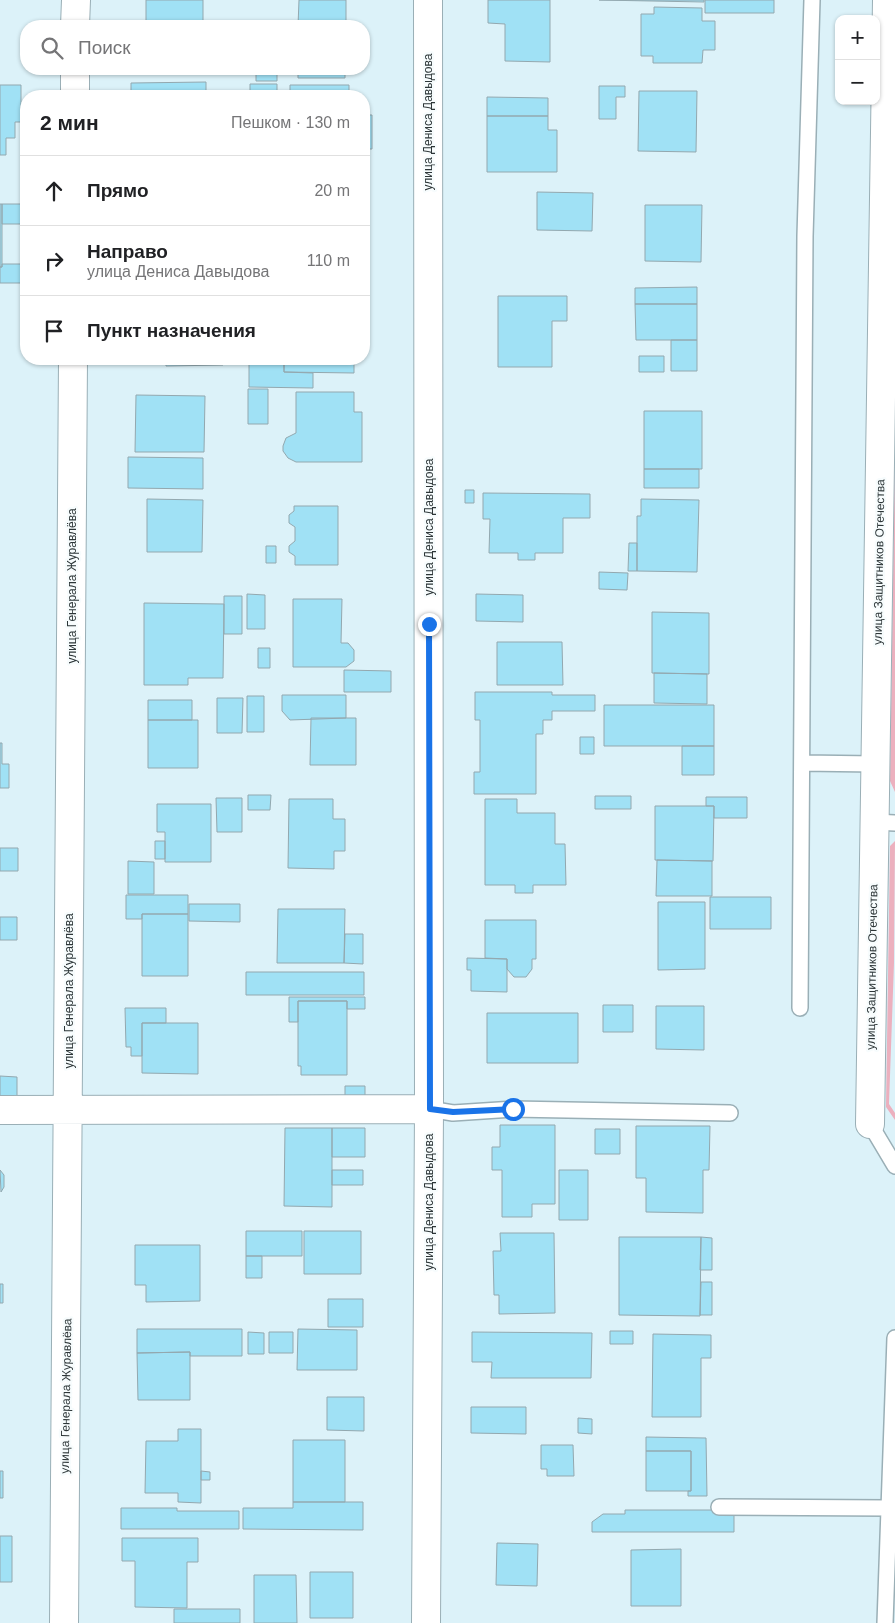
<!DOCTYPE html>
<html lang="ru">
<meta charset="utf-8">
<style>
:root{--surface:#fff;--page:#f6f6f6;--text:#202124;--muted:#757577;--line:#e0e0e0}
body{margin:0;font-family:Helvetica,sans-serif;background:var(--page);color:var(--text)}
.controls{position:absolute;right:15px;top:15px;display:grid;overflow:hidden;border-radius:10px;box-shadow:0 1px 4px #0004}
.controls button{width:45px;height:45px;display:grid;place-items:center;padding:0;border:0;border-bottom:1px solid var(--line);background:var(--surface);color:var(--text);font:25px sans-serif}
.stop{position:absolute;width:15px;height:15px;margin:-11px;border:4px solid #1a73e8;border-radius:50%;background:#fff}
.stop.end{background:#1a73e8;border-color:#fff;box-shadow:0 1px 5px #0008}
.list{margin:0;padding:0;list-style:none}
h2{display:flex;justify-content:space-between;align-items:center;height:65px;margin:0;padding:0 20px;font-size:21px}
h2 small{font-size:16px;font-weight:400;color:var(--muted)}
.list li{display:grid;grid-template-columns:32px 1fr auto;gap:15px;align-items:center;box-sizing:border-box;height:70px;padding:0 20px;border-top:1px solid var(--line)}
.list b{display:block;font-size:19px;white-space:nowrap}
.list p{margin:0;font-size:16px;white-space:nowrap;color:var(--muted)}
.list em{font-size:16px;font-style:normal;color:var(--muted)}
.icon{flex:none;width:28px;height:28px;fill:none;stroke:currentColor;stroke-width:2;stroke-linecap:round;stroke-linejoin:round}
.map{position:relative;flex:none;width:895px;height:1623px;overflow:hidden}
.search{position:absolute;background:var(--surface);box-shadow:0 1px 4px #0004;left:20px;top:20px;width:350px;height:55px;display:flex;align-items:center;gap:12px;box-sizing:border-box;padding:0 18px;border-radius:20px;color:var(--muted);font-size:19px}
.panel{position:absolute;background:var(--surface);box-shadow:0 1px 4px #0004;left:20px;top:90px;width:350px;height:275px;border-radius:20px}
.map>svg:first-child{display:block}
.green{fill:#ecb0be}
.building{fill:#a0e1f5;stroke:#93a8af}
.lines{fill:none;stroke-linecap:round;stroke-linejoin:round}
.lane-casing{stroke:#9aafb6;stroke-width:18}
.street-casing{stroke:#9aafb6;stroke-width:30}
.lane{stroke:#fff;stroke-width:15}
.street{stroke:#fff;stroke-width:28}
.route{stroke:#1a73e8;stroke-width:6}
.labels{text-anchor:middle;stroke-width:4.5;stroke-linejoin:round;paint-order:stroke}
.street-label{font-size:12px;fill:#2d3638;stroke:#f7fcfd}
</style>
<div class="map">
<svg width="895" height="1623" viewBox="0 0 895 1623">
<rect width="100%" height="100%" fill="#dcf2f9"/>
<path class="green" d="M895,448V792L890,781Z
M895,841L894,963L889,1104L895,1113V1120L886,1107L890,846Z"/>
<path class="building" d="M146,0H203V26H146Z
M299,0H346V26H298Z
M488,0H550V62L505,61V24L488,23Z
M599,0H704V2Z
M705,0H774V13H705Z
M654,7L702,8V21H715V50H703L702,63H653V56H641V14H654Z
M256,69H277V81H256Z
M298,69H345V78H298Z
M206,82V96H131V83Z
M250,84H277V96H250Z
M0,85H21V122H15V138H6V155H0Z
M290,85H349V96H290Z
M599,86H625V97H616V119H599Z
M639,91H697L696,152L638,151Z
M487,97L548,98V116H487Z
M364,115H372V149H364Z
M487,116H548V130H557V172H487Z
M537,192L593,193L592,231L537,230Z
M0,204H2V267H0Z
M2,204H22L21,224H2Z
M645,205H702L701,262L645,261Z
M2,264H26V283H0V267H2Z
M697,287V304H635V288Z
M498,296H567V321H552V367H498Z
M635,304H697V340H636Z
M671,340H697V371H671Z
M639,356H664V372H639Z
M166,359H223V365L166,366Z
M284,359H354V373L284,372Z
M249,361H284V372L313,373V388L249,387Z
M248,389H268V424H248Z
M296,392H354V412H362V462H296L288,458L283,451V446L286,438L296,433Z
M136,395L205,396L204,452H135Z
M644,411H702V469H644Z
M128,457L203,458V489L128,488Z
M644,469H699V488H644Z
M465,490H474V503H465Z
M483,493L590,494V518H563V553H535V560H518V553H489L490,519H483Z
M147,499L203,500L202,552H147Z
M641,499L699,500L697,572L637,571V516H641Z
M294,506H338V565H295V556L289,552V546L295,541V527L289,523V515L294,511Z
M629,543H637V571H628Z
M266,546H276V563H266Z
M599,572L628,573L627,590L599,589Z
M247,594L265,595V629H247Z
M476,594L523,595V622L476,621Z
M224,596H242V634H224Z
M293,599H342L341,643H348L354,650V661L346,667H293Z
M144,603L224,604L223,678H188V685H144Z
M652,612L709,613V674L652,673Z
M497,642H562L563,685H497Z
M258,648H270V668H258Z
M344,670L391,671V692H344Z
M654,673L707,674V704L654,703Z
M475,692H552V695H595V711H552V720H543V734H536V794H474V772H480V720H475Z
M282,695H346V718L290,720L282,711Z
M247,696H264V732H247Z
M217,698H243L242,733H217Z
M148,700H192V720H148Z
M604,705H714V746H604Z
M311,718H356V765H310Z
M148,720H198V768H148Z
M580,737H594V754H580Z
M0,743H2V764H9V788H0Z
M682,746H714V775H682Z
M248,795H271L270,810H248Z
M595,796H631V809H595Z
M706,797H747V818H714V806H706Z
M216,798H242V832H217Z
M289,799H333V819H345V851H334V869L288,868Z
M485,799H517V813H555V844H565L566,885H533V893H515V885H485Z
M157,804H211V862H165V832H157Z
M655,806H714L713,861L655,860Z
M155,841H165V859H155Z
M0,848H18V871H0Z
M657,860L712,861V896H656Z
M128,861L154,862V894H128Z
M126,895H188V914H142V919H126Z
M710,897H771V929H710Z
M658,902H705V969L658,970Z
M189,904H240V922L189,921Z
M278,909H345L344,963H277Z
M142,914H188V976H142Z
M0,917H17V940H0Z
M485,920H536V959H532V969L526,977H514L507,969V959L485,958Z
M345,934H363V964L344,963Z
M467,958L507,959V992L471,991V970H467Z
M246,972H364V995H246Z
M289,997H365V1009H347V1001H298V1022H289Z
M298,1001H347V1075H301V1066H298Z
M603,1005H633V1032H603Z
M656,1006H704V1050L656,1049Z
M125,1008H166V1023H142V1056H131V1047H126Z
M487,1013H578V1063H487Z
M142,1023H198V1074L142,1073Z
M0,1076L17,1077V1098H0Z
M345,1086H365V1098H345Z
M500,1125H555V1204H532V1217H502V1170H492V1147H500Z
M636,1126H710L709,1170H703V1213L646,1212V1178H636Z
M285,1128H332V1207L284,1206Z
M332,1128H365V1157H332Z
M595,1129H620V1154H595Z
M0,1170L4,1175V1187L1,1192Z
M332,1170H363V1185H332Z
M559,1170H588V1220H559Z
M246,1231H302V1256H246Z
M304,1231H361V1274H304Z
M500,1233H554L555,1313L499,1314V1295H494L493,1251H501Z
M619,1237H701L700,1316L619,1315Z
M701,1237L712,1238V1270H700Z
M135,1245H200V1301L146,1302V1285H135Z
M246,1256H262V1278H246Z
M701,1282H712V1315H700Z
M0,1284H3V1303H0Z
M328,1299H363V1327H328Z
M137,1329H242V1356H190V1352L137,1353Z
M298,1329L357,1330V1370H297Z
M610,1331H633V1344H610Z
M248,1332L264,1333V1354H248Z
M269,1332H293V1353H269Z
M472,1332L592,1333L591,1378H491L492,1362H472Z
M653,1334L711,1335V1358H701V1417H652Z
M190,1352V1400H138L137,1353Z
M327,1397H364V1431L327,1430Z
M471,1407H526V1434L471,1433Z
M578,1418L592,1419V1434L578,1433Z
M178,1429H201V1503L178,1502V1493H145L146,1441H178Z
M646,1437L706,1438L707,1496H688V1491H691V1451H646Z
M293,1440H345V1502H293Z
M541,1445H573L574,1476H547V1469H541Z
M646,1451H691V1491H646Z
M0,1471H3V1498H0Z
M201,1471L210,1472V1480H201Z
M293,1502H363V1530L243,1529V1508H293Z
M121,1508H177V1511H239V1529H121Z
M625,1510H734V1532H592V1522L603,1514H625Z
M0,1536H12V1582H0Z
M122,1538H198V1562H187V1608L135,1607V1561H122Z
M497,1543L538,1544L537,1586L496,1585Z
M681,1549V1606H631V1550Z
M310,1572H353V1618H310Z
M254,1575H296L297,1623H254Z
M174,1609H240V1623H174Z"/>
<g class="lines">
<defs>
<path id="lane" d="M802,763L876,764
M874,822L895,823
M800,1008L805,236L812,0
M429,1109L453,1113L513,1109L730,1113
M870,1124L895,1166
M719,1507L888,1508
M885,1623L895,1338"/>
<path id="street" d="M75,26L76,0
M75,96V69
M0,1110L429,1109
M870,1124L887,0
M64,1623L73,359
M426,1623L429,1109L428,0"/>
</defs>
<use href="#lane" class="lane-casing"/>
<use href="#street" class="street-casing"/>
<use href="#lane" class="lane"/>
<use href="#street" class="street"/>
</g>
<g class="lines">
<path class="route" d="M429,624L430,1109L453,1112L513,1109"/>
</g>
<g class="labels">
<g class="street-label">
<text transform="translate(428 122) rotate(-90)" y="4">улица Дениса Давыдова</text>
<text transform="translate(429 527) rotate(-90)" y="4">улица Дениса Давыдова</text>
<text transform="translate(879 562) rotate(-89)" y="4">улица Защитников Отечества</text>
<text transform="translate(72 586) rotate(-90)" y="4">улица Генерала Журавлёва</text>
<text transform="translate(872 967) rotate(-89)" y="4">улица Защитников Отечества</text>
<text transform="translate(69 991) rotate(-90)" y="4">улица Генерала Журавлёва</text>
<text transform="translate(429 1202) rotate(-90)" y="4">улица Дениса Давыдова</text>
<text transform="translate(66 1396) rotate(-89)" y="4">улица Генерала Журавлёва</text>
</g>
</g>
</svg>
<div class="controls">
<button>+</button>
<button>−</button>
</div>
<div class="stop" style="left:513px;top:1109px"></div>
<div class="stop end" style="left:429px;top:624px"></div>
<div class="search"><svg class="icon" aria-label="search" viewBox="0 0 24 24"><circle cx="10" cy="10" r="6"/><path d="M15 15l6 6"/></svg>Поиск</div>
<section class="panel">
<h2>2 мин<small>Пешком · 130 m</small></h2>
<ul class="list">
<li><svg class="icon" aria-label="ahead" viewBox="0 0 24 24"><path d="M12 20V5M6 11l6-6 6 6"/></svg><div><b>Прямо</b></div><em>20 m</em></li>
<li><svg class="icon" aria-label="right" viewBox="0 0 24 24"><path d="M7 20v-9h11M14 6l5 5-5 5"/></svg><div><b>Направо</b><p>улица Дениса Давыдова</p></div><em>110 m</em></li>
<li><svg class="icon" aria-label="arrive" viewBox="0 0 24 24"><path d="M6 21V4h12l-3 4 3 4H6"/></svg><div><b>Пункт назначения</b></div></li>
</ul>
</section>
</div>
